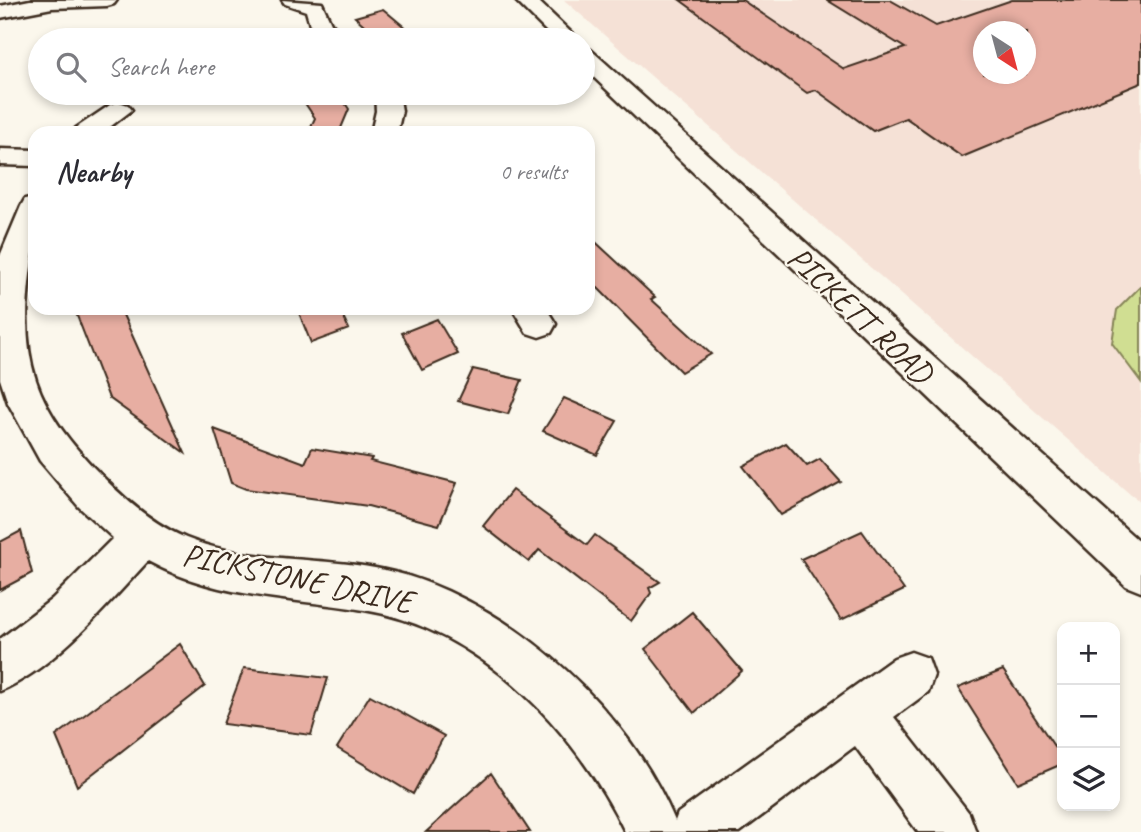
<!DOCTYPE html>
<meta charset="utf-8">
<style>
:root{--surface:#fff;--page:#f7f7f7;--text:#2b2b33;--muted:#7c7c81;--line:#e1e1e2}
body{margin:0;font-family:Caveat,sans-serif;background:var(--page);color:var(--text)}
.controls{position:absolute;right:21px;bottom:21px;display:grid;overflow:hidden;border-radius:14px;box-shadow:0 4px 10px #0003}
.controls button{width:63px;height:63px;display:grid;place-items:center;padding:0;border:0;border-bottom:2px solid var(--line);background:var(--surface);color:var(--text);font:35px sans-serif}
.compass{position:absolute;left:973px;top:21px;width:63px;height:63px;border-radius:50%;background:var(--surface);box-shadow:0 4px 10px #0003;rotate:144deg}
.list{margin:0;padding:0;list-style:none}
h2{display:flex;justify-content:space-between;align-items:center;height:91px;margin:0;padding:0 28px;font-size:30px}
h2 small{font-size:23px;font-weight:400;color:var(--muted)}
.icon{flex:none;width:38px;height:38px;fill:none;stroke:currentColor;stroke-width:2;stroke-linecap:round;stroke-linejoin:round}
.map{position:relative;flex:none;width:1141px;height:832px;overflow:hidden}
.search{position:absolute;background:var(--surface);box-shadow:0 4px 10px #0003;left:28px;top:28px;width:567px;height:77px;display:flex;align-items:center;gap:18px;box-sizing:border-box;padding:0 24px;border-radius:38px;color:var(--muted);font-size:26px}
.panel{position:absolute;background:var(--surface);box-shadow:0 4px 10px #0003;left:28px;top:126px;width:567px;height:189px;border-radius:21px}
.map>svg:first-child{display:block}
.built{fill:#f5e1d6;fill-rule:evenodd}
.green{fill:#d0de92;stroke:#868458;stroke-width:2}
.building{fill:#e7aea2;stroke:#3b2a1e;stroke-width:2;fill-rule:evenodd}
.lines{fill:none;stroke-linecap:round;stroke-linejoin:round}
.street-casing{stroke:#3b2a1e;stroke-width:5}
.street{fill:#fbf7ec;fill-rule:evenodd}
.labels{text-anchor:middle;stroke-width:5;stroke-linejoin:round;paint-order:stroke}
.street-label{font-size:33px;fill:#3b2a1e;stroke:#fbf7ec}
</style>
<div class="map">
<svg width="1141" height="832" viewBox="0 0 1141 832">
<rect width="100%" height="100%" fill="#fbf7ec"/>
<filter id="ink" filterUnits="userSpaceOnUse"><feTurbulence type="fractalNoise" baseFrequency=".0143" numOctaves="2"/><feDisplacementMap in="SourceGraphic" scale="14" xChannelSelector="R" yChannelSelector="G"/><feConvolveMatrix kernelMatrix="1 2 1 2 8 2 1 2 1" color-interpolation-filters="sRGB"/></filter>
<g filter="url(#ink)">
<path class="built" d="M564,0H1141V502L1131,495ZM984,32H1026V74H984Z"/>
<path class="green" d="M1141,286V382L1112,343L1117,310Z"/>
<path class="building" d="M680,0H742L844,69L905,48L827,0H890L936,26L1012,0H1141V83L962,157L906,118L873,131L816,90L807,93ZM984,32H1026V74H984Z
M383,9L420,40H381L355,17Z
M298,93H338L349,109L339,133H308L315,118Z
M588,235L655,297L651,299L711,354L681,372L588,278Z
M74,308H120L185,453L109,398Z
M297,308H339L349,329L311,343Z
M437,319L458,354L422,370L402,333Z
M473,369L522,380L508,414L458,401Z
M564,398L617,421L597,455L543,431Z
M214,429L305,463L312,448L372,458L370,461L457,483L439,525L368,506L246,489L231,483Z
M786,443L807,466L820,459L841,482L781,515L743,466Z
M512,490L587,545L595,535L660,582L649,588L651,593L631,621L539,550L529,562L483,526Z
M21,531L32,573L0,590V542Z
M862,531L904,590L841,620L801,559Z
M692,612L742,671L694,713L645,649Z
M180,644L205,686L77,786L56,736Z
M244,668L328,678L311,735L223,724Z
M1003,670L1062,758V764L1018,783L958,688Z
M370,695L444,736L413,794L337,748Z
M491,773L530,832H426Z"/>
<g class="lines">
<defs>
<path id="street" d="M30,0H117L114,4L107,6L52,8L0,18V6Z
M282,0L322,3L331,23L347,40H324L310,25L306,11L285,4Z
M515,0H537L579,40H555Z
M583,48L591,50L1141,543V592L1126,586L583,67Z
M375,93H399L402,111L397,133H371L376,111Z
M119,102L128,105L132,110L102,133H72L76,128L110,105Z
M0,149L35,150V166L0,165Z
M35,197C35,210 37,226 35,239C28,285 21,334 36,380C48,416 72,445 98,472C123,498 152,524 186,538C255,566 335,554 405,575C519,610 629,711 675,821L678,813L894,658L911,652L928,658L934,675L928,692L894,717L969,813L976,832H918L855,746L740,832H625C576,730 479,628 364,610C291,598 214,598 148,561C108,604 54,669 0,691V639L52,599L113,538L79,507L40,461L8,403L0,379V256L21,206L25,199Z
M512,308H546L556,324L551,333L539,337L527,333Z"/>
</defs>
<use href="#street" class="street-casing"/>
<use href="#street" class="street"/>
</g>
</g>
<g class="labels">
<g class="street-label">
<text transform="translate(861 314) rotate(43)" y="12">PICKETT ROAD</text>
<text transform="translate(298 577) rotate(12)" y="12">PICKSTONE DRIVE</text>
</g>
</g>
</svg>
<div class="controls">
<button>+</button>
<button>−</button>
<button><svg class="icon" aria-label="layers" viewBox="0 0 24 24"><path d="M12 4l9 5-9 5-9-5zM3 14l9 5 9-5"/></svg></button>
</div>
<svg class="compass" viewBox="-18 -18 36 36"><path d="M0-13l5 13h-10z" fill="#e53935"/><path d="M0 13l5-13h-10z" fill="#7c7c81"/></svg>
<div class="search"><svg class="icon" aria-label="search" viewBox="0 0 24 24"><circle cx="10" cy="10" r="6"/><path d="M15 15l6 6"/></svg>Search here</div>
<section class="panel">
<h2>Nearby<small>0 results</small></h2>
<ul class="list">
</ul>
</section>
</div>
